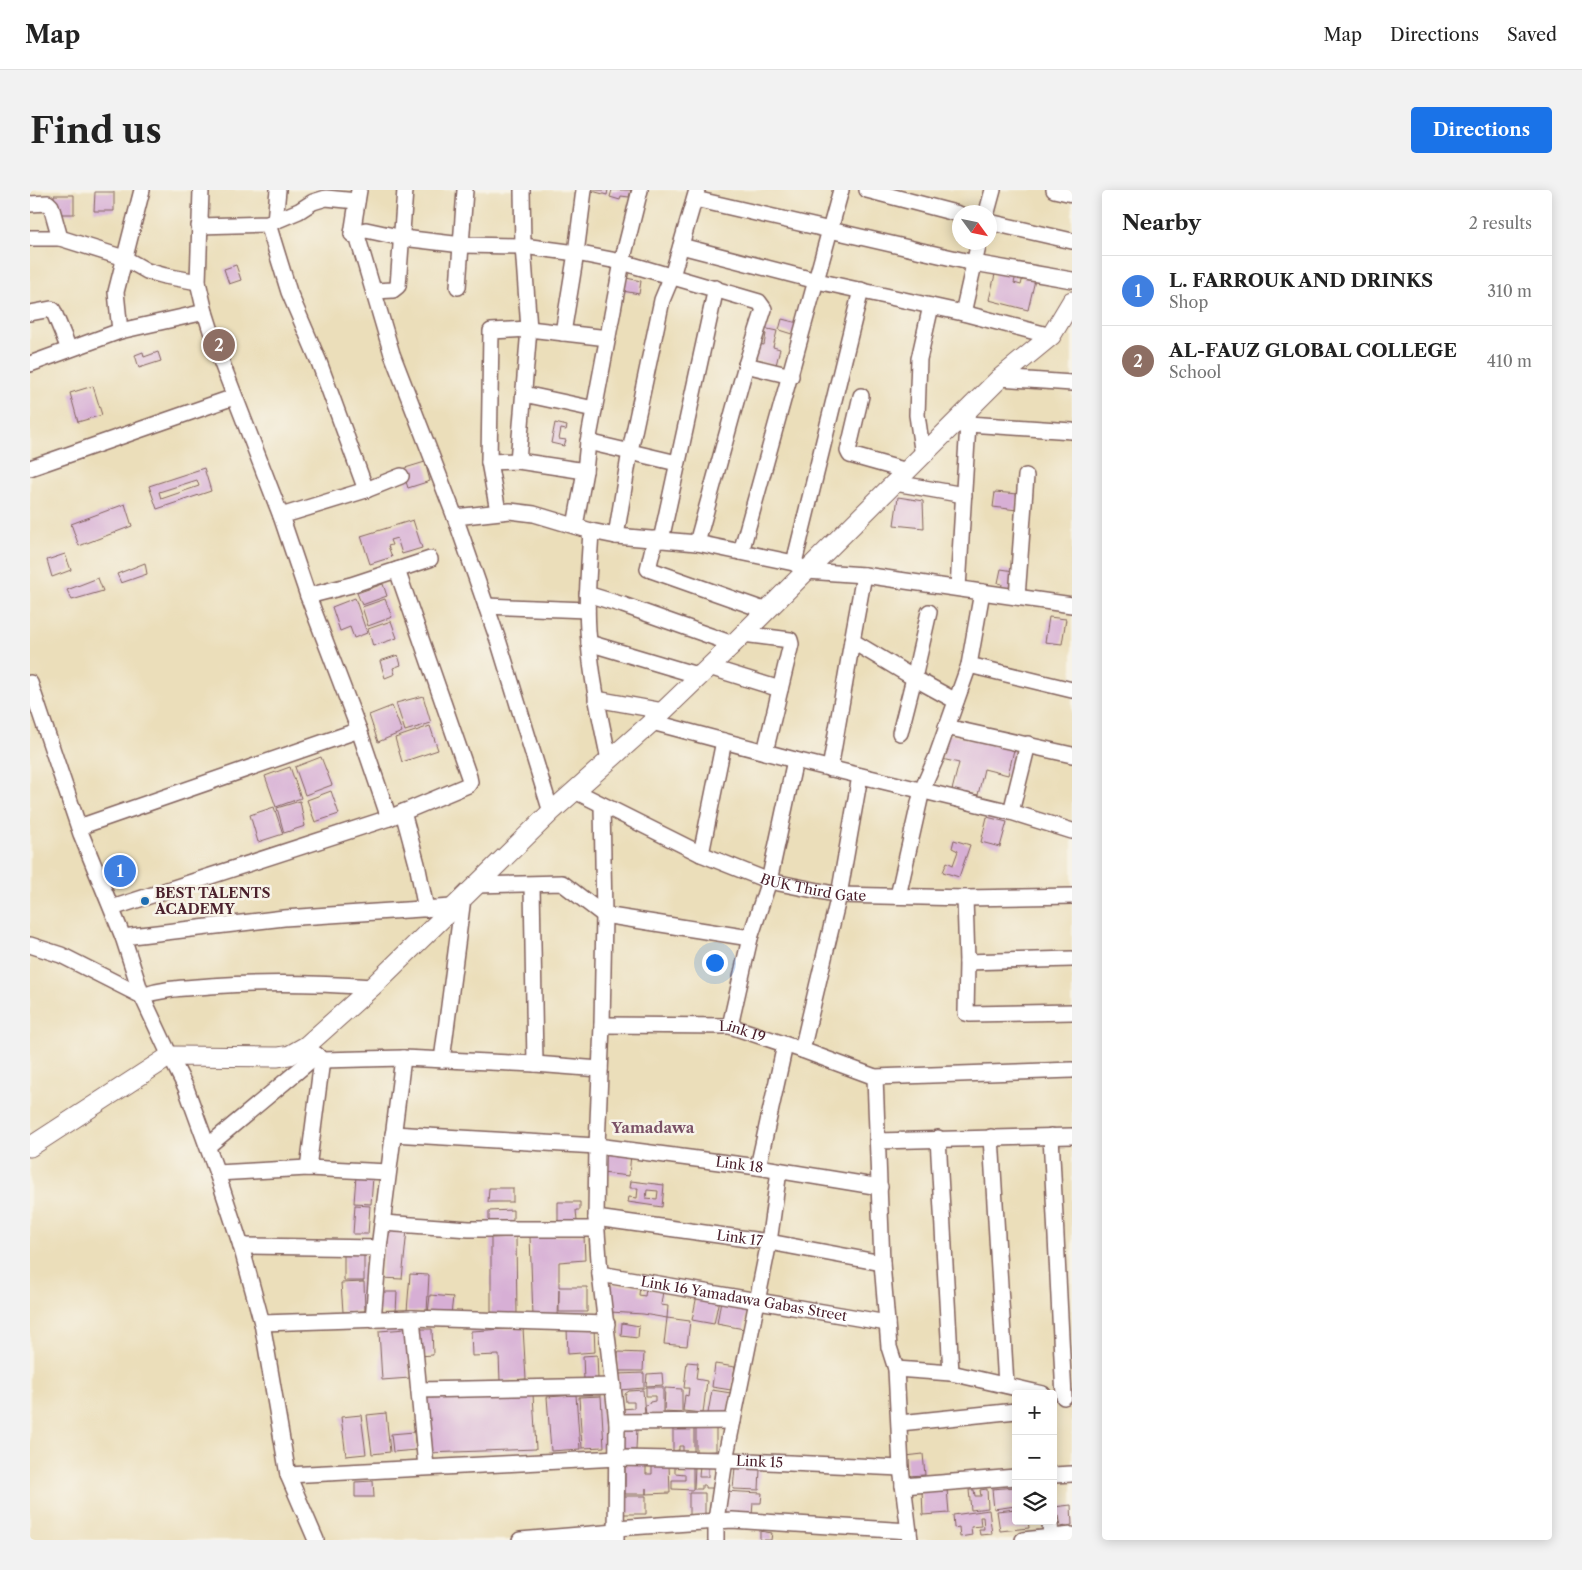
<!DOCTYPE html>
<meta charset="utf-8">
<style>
:root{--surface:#fff;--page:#f2f2f2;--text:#222;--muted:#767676;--line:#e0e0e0;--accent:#1a73e8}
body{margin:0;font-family:"Libre Caslon Text",serif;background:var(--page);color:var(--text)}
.controls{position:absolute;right:15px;bottom:15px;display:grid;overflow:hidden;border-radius:5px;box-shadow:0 2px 12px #0003}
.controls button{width:45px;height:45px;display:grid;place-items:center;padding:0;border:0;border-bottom:1px solid var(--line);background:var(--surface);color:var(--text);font:25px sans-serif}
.compass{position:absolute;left:922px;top:15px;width:45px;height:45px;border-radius:50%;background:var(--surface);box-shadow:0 2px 12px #0003;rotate:123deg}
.you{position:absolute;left:684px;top:772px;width:18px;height:18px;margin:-12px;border:4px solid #fff;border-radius:50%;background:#1a73e8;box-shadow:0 0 0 8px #1a73e833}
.badge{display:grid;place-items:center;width:32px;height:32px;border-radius:50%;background:var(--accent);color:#fff;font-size:16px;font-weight:700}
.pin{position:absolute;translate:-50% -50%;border:2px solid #fff;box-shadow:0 1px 5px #0006}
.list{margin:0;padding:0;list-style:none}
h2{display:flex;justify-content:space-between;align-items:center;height:65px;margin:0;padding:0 20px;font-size:21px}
h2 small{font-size:16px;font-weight:400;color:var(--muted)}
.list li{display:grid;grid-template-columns:32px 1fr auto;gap:15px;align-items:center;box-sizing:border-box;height:70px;padding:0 20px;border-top:1px solid var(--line)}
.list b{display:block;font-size:19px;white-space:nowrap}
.list p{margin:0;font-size:16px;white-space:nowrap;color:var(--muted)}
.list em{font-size:16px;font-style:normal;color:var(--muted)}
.icon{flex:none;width:28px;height:28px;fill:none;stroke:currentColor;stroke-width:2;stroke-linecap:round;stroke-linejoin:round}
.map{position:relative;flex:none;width:1042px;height:1350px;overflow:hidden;border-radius:5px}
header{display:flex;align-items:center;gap:30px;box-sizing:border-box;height:70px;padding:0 25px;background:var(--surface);border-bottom:1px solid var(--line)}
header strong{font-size:24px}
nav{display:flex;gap:28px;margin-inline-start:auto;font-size:18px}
.intro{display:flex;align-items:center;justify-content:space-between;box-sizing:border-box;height:120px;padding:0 30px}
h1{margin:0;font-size:35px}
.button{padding:12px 22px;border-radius:5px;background:var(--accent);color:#fff;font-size:18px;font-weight:700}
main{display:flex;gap:30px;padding:0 30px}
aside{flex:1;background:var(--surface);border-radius:5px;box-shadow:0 2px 12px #0003}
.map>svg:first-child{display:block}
.building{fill:#d7afd5;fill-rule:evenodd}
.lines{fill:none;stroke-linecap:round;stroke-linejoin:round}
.minor-casing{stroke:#82625d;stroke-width:18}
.tertiary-casing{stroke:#82625d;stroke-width:21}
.minor{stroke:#fff;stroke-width:15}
.tertiary{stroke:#fff;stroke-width:19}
.poi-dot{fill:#1f6fb2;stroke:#f7f3e8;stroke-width:2}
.labels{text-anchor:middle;stroke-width:5;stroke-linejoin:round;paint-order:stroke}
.street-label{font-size:14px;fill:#4a1f2b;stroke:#f7f3e8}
.poi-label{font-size:14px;font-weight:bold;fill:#4a1f2b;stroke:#f7f3e8;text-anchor:start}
.neighbourhood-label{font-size:15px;font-weight:bold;fill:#7b5166;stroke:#f7f3e8}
</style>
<header>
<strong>Map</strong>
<nav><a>Map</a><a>Directions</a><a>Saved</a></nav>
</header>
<div class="intro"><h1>Find us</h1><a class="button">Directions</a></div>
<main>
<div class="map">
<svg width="1042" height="1350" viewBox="0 0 1042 1350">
<rect width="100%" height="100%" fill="#f7f3e8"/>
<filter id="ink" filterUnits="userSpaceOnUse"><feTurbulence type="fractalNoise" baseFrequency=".02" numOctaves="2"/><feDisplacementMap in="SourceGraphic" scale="10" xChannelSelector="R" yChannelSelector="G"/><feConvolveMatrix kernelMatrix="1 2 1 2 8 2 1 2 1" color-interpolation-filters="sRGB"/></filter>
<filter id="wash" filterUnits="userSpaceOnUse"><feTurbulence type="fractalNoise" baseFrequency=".0096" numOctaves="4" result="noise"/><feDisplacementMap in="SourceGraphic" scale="20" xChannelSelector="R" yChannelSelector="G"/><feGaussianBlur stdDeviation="1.12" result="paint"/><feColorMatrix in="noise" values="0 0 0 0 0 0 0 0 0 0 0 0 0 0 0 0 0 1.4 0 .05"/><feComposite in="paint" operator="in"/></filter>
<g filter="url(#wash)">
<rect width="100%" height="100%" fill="#ebdeba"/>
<g id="blocks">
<path class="building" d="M558,0H578L577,5Z
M582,0H601L599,7L591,6L590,10L580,7Z
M65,2H84V21H64Z
M24,5H44V24H24Z
M206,75L211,90L199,94L194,79Z
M966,80L986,85L984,93L991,95L993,87L1005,90L998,120L959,110Z
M596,88L611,91L609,104L593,101Z
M752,129L768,133L765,145L749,140Z
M733,138L747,141L743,157L750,159L746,175L725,170L729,154L734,155L736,144L732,143Z
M113,162L114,167L128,162L131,171L109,178L105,165Z
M63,196L72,225L48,232L40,203Z
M525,233L537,236L536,240L531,239L529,249L536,250L534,256L521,253Z
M395,272L400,291L378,298L372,279Z
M174,278L181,301L127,319L119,296ZM167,290L169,296L131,309L129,302Z
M965,302L988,304L987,320L963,317Z
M868,307L893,311L894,338L864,335Z
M95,314L102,336L49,356L41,334Z
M383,330L392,358L372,364L367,348L360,350L362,355L358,356L362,367L340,374L331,346Z
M35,364L41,380L22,387L17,370Z
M115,373L117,384L91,393L87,384Z
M971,379L984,381L980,402L971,400L972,394L968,393Z
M68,388L73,401L42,410L37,400Z
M353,394L357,406L332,415L327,403Z
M325,408L337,443L324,448L320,437L310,441L302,417Z
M355,409L362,427L338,436L332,417Z
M1019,427L1036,429L1032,454L1015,452Z
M361,431L367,448L343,456L338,439Z
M368,465L371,475L363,478L365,484L355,488L350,471Z
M393,506L401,533L375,541L366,513Z
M362,516L372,542L348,552L339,525Z
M400,536L408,560L372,572L365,548Z
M918,544L984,560L978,585L954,579L948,605L922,600L929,573L912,569Z
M291,567L302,595L275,605L265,577Z
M260,577L271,608L246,617L235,586Z
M301,601L309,624L285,632L277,610Z
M270,611L275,636L254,643L247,618Z
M244,617L253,644L228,652L220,625Z
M957,627L977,632L970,657L951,652Z
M924,650L940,655L929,687L913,682L917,672L923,675L928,661L922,658Z
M574,961L601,964L599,986L572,983Z
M326,986L343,987L341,1014L324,1013Z
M601,991L634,995L632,1017L598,1012L599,1007L607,1008L608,998H600ZM617,1000L628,1001L627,1009L616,1008Z
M459,998H483V1012H458Z
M528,1012H550V1020H546L547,1031H528Z
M325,1015L340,1016L338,1044H323Z
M483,1020V1033H459V1021Z
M355,1038L377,1040L372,1089L351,1088Z
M554,1045L555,1070L529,1072V1097H557V1122H529V1099L528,1126H503L500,1047Z
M486,1047L487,1125L461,1124V1048Z
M314,1062H334V1091H314Z
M380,1084L399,1085L397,1122L377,1121Z
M334,1092L335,1121L313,1122L311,1093Z
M576,1094L610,1096L609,1105L615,1106L616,1099L633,1101L631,1115L638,1116L637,1128L613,1124L580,1122Z
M347,1102H367L366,1123L346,1122Z
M400,1105L423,1107L421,1125L398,1124Z
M667,1105L689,1109L684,1134L662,1130Z
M691,1110L718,1115L714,1139L687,1134Z
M637,1128L660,1131L657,1156L634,1154Z
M592,1133L609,1136L608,1148L591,1146Z
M493,1138L496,1189L470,1191L469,1165L442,1166L441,1141Z
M564,1138L565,1162L538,1164L537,1139Z
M376,1139L380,1188L352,1190L349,1141Z
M388,1139H402L403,1165L389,1166Z
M588,1162L614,1163L613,1181H588Z
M567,1165L568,1189L554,1190L553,1166Z
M657,1172L668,1173L666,1189L677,1191L673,1223L653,1221L655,1205L658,1206L659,1198H654Z
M685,1174L705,1177L701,1200L682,1197Z
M614,1183V1198L589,1200L588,1184Z
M632,1183L633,1195L616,1196L617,1184Z
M616,1197H633V1224L616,1225L615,1215L619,1214L620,1212L625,1211V1206H616Z
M635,1198L652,1199V1223L634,1222Z
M613,1200L615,1225L593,1227L592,1219L604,1218V1212H596L595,1204L599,1201Z
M682,1200L701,1203L697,1226L678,1223Z
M503,1204L506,1259L398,1263L397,1208Z
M546,1205L550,1259L521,1261L517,1207Z
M571,1206L574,1257L552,1258L549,1207Z
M356,1223L360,1262L342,1264L337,1225Z
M331,1225L336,1264L316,1266L311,1227Z
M686,1236V1261L666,1262V1237Z
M643,1237H664V1262H653V1256H649V1260L643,1261Z
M591,1238H607L606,1260H591Z
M384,1242L386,1260L363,1262L361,1244Z
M893,1264L895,1285L877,1286L876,1266Z
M616,1273V1284H622V1276L639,1275L640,1303L616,1304V1298V1304H595V1274Z
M645,1274H663V1300L642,1299V1290H655V1284L645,1283Z
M670,1275L669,1287H678V1277H685L684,1298H675V1295H672V1299H664L665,1276Z
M705,1277L730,1279L729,1300L703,1299Z
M343,1291L344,1307H325V1292Z
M986,1297V1316L964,1319L962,1299Z
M917,1299L919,1323L893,1325L892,1301Z
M957,1299L958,1318L941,1320L939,1300H944L945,1306H951L950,1300Z
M693,1301L732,1303L731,1313H723L722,1325L692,1324Z
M659,1303H675V1325H659Z
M594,1306H616V1324H594Z
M1041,1315L1042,1335L1031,1337L1029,1326L1025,1327L1024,1317Z
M986,1319V1331H998L999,1338L970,1341L967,1321Z
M959,1320L962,1344L950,1345L949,1339H954L953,1327H950L951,1336L941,1337L942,1345L930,1347L929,1337L924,1338L923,1325Z
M730,1341L742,1343L741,1350H730Z"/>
</g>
</g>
<g filter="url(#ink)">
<use href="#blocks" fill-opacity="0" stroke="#82625d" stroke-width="1"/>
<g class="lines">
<defs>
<g id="minor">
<path d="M171,0L168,92L175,122L188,163L251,326L278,406L329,540L359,628"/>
<path d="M329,0L322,44L336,40L373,48L432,55L493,56L546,63L592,72L729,112L734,119L716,175L761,186"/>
<path d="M837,0L929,24"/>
<path d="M1024,0L1042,4"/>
<path d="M665,9L944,73L1042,90"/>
<path d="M0,14L18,13L21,16L30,48L94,68L117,81L135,86L168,92"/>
<path d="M957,22L963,0"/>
<path d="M245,31L248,0"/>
<path d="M959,32L1042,51"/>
<path d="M238,34L259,102L289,172L336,300"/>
<path d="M169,36L238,34L269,21L283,12L296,8L327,11"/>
<path d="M322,44L328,49L362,164L425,327"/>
<path d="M0,48H30"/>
<path d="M651,56L787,91L933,123L1021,146"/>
<path d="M428,97L435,0"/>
<path d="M344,101L363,100L368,96L375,0"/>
<path d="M0,123L21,119L23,120L39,159"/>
<path d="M933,123L949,52"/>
<path d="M90,141L86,102L112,0"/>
<path d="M533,143L546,63L554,0"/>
<path d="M0,174L90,141L175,122"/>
<path d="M970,188L1042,193"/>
<path d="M494,204L564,219"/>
<path d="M831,206L818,261L820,265L877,281"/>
<path d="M929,235L938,234L1042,241"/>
<path d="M558,252L647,273"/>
<path d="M893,266L887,225L889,169L901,116"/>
<path d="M488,271L499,139L493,56L492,0"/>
<path d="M459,272L488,271L555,281"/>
<path d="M0,278L204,207"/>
<path d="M865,293L934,305"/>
<path d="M468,321L459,272L461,141L499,139L578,148"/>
<path d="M251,326L336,300L371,286"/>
<path d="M545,336L555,281L558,252L592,72L610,0"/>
<path d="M561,341C559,378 555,415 559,452C562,492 571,531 579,570"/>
<path d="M586,346L600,261L632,110L642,86L667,0"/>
<path d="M625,349L618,379L737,421"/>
<path d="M631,350L686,98"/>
<path d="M667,353L716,175"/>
<path d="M711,362L811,0"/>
<path d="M764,373L831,100"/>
<path d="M834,385L822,451L884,488L926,511"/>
<path d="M928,398L938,234"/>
<path d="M557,404L593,415L703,454"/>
<path d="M278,406L321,395L400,369"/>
<path d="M987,407L996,286"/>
<path d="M456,416L557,420"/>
<path d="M713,444L760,450L761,454L735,562"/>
<path d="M559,453L670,486"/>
<path d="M939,475L1042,500"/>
<path d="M679,477L750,499"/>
<path d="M0,493L51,644L93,747L112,806L140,866L156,898L187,983L211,1056L232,1133L258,1285L286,1350"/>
<path d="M566,509L633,521"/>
<path d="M622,532L765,570L981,622L1042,641"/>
<path d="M916,537L1042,565"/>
<path d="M870,543L884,488L899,422"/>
<path d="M800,579L822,451"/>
<path id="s1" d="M545,601L671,664L739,691L809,705L935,708L1042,706"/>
<path d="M572,615L574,725L572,835L567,956L566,1028L570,1084L587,1232L586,1350"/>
<path d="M373,622L387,674L396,719"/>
<path d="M521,622L469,453L425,327L480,321L504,324L561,341L586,346L667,353L764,373L777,381L834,385L1042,415"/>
<path d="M981,622L998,554"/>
<path d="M49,637L329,540"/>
<path d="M671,664L694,551"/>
<path d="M446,695L532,693L574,725L720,748"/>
<path d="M502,695L505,874"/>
<path d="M868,706L892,600L906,568L939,475L952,402"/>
<path d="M935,708L937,772L936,823L940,824L1042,822"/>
<path d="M82,718L359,628L438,595L440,592L439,587L367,380"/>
<path d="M93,747L254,728L422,717"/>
<path d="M0,755L31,765L112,806C135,798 156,798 180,796C235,792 288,793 342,797"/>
<path d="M937,772L1042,769"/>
<path id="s2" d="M572,835L700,836L772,860L845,887L1042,880"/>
<path d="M700,836L720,748L739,691L765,570"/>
<path d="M276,856L292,870L373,868L505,874L570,879"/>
<path d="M772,860L809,705L830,586"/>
<path d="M412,870L433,708"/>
<path d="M845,887L852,1073L859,1157L866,1179L871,1278L880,1350"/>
<path id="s3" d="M363,944L567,956L728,977L850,997"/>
<path d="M1021,946L1034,1207"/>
<path d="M961,947L976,1195"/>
<path d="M908,948L921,1183"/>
<path d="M847,951L1042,946"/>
<path d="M178,956L287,865"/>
<path d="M728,977L755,855"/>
<path d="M278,978L292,870"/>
<path d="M187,983L278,978L358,982"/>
<path id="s4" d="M566,1028L739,1052L852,1073"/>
<path d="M353,1033L439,1039H566"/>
<path d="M211,1056L349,1058"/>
<path id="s5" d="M570,1084L857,1133"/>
<path d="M382,1128L396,1277"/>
<path d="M343,1130L349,1058L373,868"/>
<path d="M232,1133L382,1128L577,1134"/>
<path d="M866,1179L921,1183L1013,1204"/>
<path d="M389,1200L583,1196"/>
<path d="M587,1232L703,1231"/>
<path d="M870,1233L986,1221"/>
<path id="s6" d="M258,1285L588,1268L695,1270L871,1278"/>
<path d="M1023,1285L1042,1284"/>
<path d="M873,1296L986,1287"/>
<path d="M1020,1331L1021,1350"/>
<path d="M586,1338L702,1330L879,1341"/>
<path d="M490,1350L586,1342"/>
<path d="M686,1350V1330L695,1270L739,1052L749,981"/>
<path d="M993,1350L1042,1345"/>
</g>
<path id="tertiary" d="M0,957L140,866L248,867L260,865L276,856L342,797L521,622L622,532L703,454L970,188L1021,146L1042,111"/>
</defs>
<use href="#minor" class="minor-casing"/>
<use href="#tertiary" class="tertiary-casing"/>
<use href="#minor" class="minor"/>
<use href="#tertiary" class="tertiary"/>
</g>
</g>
<circle class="poi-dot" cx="115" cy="711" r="5"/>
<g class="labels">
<g class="street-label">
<text dy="5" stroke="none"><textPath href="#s1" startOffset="259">BUK Third Gate</textPath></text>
<text dy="5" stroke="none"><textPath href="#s2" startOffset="141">Link 19</textPath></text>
<text dy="5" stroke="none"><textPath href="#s3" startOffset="348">Link 18</textPath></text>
<text dy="5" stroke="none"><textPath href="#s4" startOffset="145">Link 17</textPath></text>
<text dy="5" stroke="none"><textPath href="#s5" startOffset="146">Link 16 Yamadawa Gabas Street</textPath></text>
<text dy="5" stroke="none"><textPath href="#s6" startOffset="472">Link 15</textPath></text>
</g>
<g class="poi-label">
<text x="125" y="708">BEST TALENTS<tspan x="125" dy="16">ACADEMY</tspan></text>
</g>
<g class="neighbourhood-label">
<text x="623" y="943">Yamadawa</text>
</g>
</g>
</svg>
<div class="controls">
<button>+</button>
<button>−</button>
<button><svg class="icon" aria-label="layers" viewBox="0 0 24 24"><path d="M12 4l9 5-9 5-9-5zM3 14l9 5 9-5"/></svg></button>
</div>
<svg class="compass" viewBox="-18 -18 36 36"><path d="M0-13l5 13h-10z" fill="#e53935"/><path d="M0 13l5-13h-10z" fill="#767676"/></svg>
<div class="you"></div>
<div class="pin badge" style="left:90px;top:681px;background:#3f7fe0">1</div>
<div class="pin badge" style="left:189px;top:155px;background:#8d6e63">2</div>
</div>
<aside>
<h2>Nearby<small>2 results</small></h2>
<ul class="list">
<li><span class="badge" style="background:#3f7fe0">1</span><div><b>L. FARROUK AND DRINKS</b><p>Shop</p></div><em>310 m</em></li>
<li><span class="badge" style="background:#8d6e63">2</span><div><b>AL-FAUZ GLOBAL COLLEGE</b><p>School</p></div><em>410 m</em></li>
</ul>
</aside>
</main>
